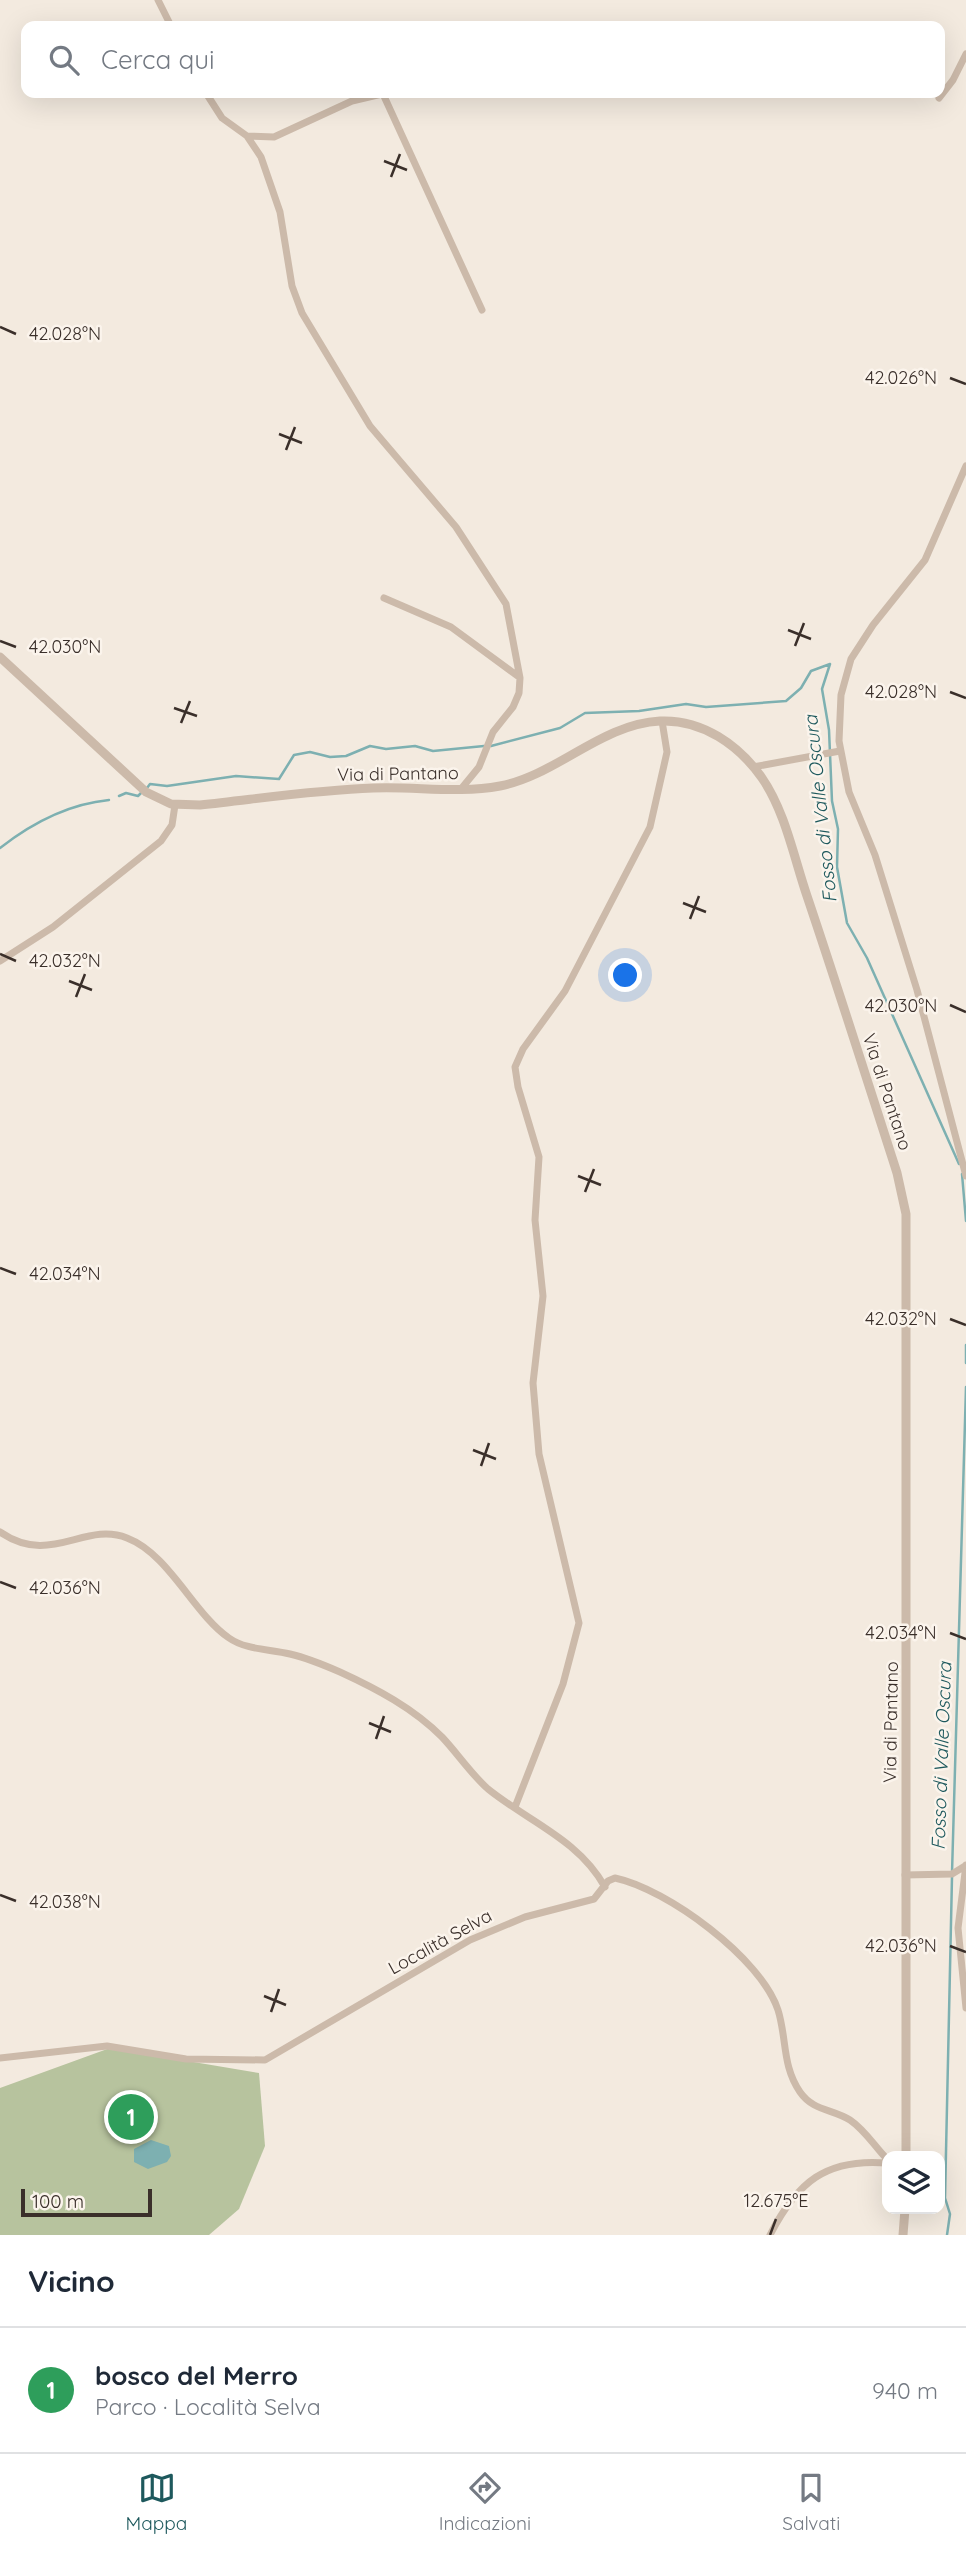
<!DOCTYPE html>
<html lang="it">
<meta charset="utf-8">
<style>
:root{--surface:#fff;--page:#f2f2f3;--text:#1f2937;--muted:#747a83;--line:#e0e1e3;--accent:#1e595d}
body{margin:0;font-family:Quicksand,sans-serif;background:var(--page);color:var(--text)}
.controls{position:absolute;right:21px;bottom:21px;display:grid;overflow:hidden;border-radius:14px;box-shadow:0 7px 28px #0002}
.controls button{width:63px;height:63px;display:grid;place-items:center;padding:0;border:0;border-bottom:2px solid var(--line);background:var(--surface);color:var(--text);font:35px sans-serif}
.scale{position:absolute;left:21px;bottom:18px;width:131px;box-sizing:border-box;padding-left:7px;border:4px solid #3a2f2a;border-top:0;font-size:19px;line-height:24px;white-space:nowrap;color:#3a2f2a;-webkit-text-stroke:5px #fbf4ec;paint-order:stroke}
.you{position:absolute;left:626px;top:976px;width:24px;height:24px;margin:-18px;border:5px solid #fff;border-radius:50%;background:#1a73e8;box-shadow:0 0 0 10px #1a73e833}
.badge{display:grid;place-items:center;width:46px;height:46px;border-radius:50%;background:var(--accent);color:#fff;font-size:23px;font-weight:700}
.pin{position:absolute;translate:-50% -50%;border:4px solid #fff;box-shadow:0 2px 7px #0006}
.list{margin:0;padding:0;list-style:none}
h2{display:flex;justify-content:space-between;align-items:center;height:91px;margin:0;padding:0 28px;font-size:30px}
h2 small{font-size:23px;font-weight:400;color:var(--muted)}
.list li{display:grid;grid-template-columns:46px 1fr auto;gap:21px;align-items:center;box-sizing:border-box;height:126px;padding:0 28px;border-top:2px solid var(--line)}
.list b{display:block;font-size:26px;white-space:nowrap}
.list p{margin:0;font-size:23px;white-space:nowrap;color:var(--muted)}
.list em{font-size:23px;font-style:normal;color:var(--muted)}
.icon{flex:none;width:38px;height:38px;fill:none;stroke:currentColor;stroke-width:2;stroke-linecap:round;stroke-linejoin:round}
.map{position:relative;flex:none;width:966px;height:2235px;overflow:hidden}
.search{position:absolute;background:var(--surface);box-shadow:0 7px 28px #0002;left:21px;right:21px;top:21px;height:77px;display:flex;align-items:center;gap:18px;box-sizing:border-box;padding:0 24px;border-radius:14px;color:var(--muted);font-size:26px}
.sheet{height:217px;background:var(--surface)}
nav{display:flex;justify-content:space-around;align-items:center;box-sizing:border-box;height:98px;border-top:2px solid var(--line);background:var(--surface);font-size:19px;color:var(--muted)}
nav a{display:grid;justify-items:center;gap:4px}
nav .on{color:var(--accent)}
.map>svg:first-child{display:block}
.green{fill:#b7c39e}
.water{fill:#7db0b1}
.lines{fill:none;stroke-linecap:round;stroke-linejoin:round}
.stream{stroke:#7db0b1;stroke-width:2.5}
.minor{stroke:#ccbaaa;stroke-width:7}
.tertiary{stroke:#ccbaaa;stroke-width:9}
.ticks{fill:none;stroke:#3a2f2a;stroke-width:2.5}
.labels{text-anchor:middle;stroke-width:5;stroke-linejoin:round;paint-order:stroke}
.street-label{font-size:18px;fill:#3a2f2a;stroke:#fbf4ec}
.water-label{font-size:19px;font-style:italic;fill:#1e595d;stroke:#fbf4ec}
.ticks-label{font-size:18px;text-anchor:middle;fill:#3a2f2a;stroke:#fbf4ec;stroke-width:5;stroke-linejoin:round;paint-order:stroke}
</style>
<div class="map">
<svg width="966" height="2235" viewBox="0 0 966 2235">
<rect width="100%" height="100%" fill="#f3eadf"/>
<path class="green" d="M110,2048L259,2073L265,2146L239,2209L209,2235H0V2088Z"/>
<path class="water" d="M151,2140L169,2146L171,2156L167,2162L148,2169L134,2162V2149Z"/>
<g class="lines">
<path class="stream" d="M830,664L822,689L829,730L832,801L838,829L837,867L847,923L867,958L959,1164
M491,746L560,728L585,713L639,711L686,704L706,707L786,701L801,688L811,671L830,664
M147,788L150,784L167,786L236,776L279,779L294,755L310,752L330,757L346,756L370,746L386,749L415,746L433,751L484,746
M119,796L126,793L138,796L141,793
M0,848C32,823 68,804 109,800
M962,1174L966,1221
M966,1345V1363
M952,1873L966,1387
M947,2235L950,2214L945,2198L952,1877"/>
<path class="minor" d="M158,0L171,26
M206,93L222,118L247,136L261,157L280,212L292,286L302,313L370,426L456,527L506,604L520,678L519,693L513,707L493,732L479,767L461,789
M383,94L482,310
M939,98L953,80L966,54
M247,136L274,137L352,101L386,93
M966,466L925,560L873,625L851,659L841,695L839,741L849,792L875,855L917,990L966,1176
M384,598L451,627L519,677
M753,767L840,751
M0,961L53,927L161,841L172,825L175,805
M0,1532C51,1567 84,1521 127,1538C169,1554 193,1613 229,1638C246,1650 270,1649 290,1654C307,1658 324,1665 340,1672C377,1689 413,1708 442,1737C458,1754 471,1774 488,1789C529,1822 578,1839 605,1887
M515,1807L563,1684L579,1623L539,1454L533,1383L543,1296L535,1220L539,1157L518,1087L515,1067L523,1049L565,991L650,827L667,752L662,721
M966,1865L958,1928L966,2008
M905,1875L952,1874L965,1866
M0,2058L107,2046L186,2059L265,2060L470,1940L525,1917L594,1899L608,1881L615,1878C667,1889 761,1958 778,2010C787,2039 782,2066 800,2092C813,2111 833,2109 850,2120C865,2130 875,2147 887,2159
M770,2235C797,2182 826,2158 887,2163"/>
<path class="tertiary" d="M0,657L146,792L171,804L200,805C257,799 315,790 373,788C415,786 458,794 500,786C557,775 601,724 660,721C702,719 739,745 762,778C785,811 794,858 807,896C838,988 867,1080 897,1173L906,1214V2156
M903,2235L905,2209"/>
</g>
<path class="ticks" d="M384,161L407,170M391,177L400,154M0,327L16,334M950,378L966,384M279,434L302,443M286,450L295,427M788,630L811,639M0,641L16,647M795,646L804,623M950,692L966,698M174,708L197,716M181,723L190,701M683,903L706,912M690,919L699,896M0,954L16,961M69,981L92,990M76,997L85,974M950,1005L966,1012M578,1176L601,1185M585,1192L594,1169M0,1268L16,1274M950,1319L966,1325M473,1450L496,1459M481,1466L489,1443M0,1582L16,1588M950,1633L966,1639M369,1723L391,1732M376,1739L384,1716M0,1895L16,1901M950,1946L966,1952M264,1996L286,2005M271,2012L279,1989M770,2235L776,2219"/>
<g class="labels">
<g class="street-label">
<text transform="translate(398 774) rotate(-1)" y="6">Via di Pantano</text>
<text transform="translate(887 1092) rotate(72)" y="6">Via di Pantano</text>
<text transform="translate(891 1722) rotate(-89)" y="6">Via di Pantano</text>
<text transform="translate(440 1942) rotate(-29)" y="6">Località Selva</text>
</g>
<g class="water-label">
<text transform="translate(820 809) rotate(-96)" y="7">Fosso di Valle Oscura</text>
<text transform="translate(941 1756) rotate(-88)" y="7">Fosso di Valle Oscura</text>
</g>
</g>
<g class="ticks-label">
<text x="65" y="340">42.028°N</text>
<text x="901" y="384">42.026°N</text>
<text x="65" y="653">42.030°N</text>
<text x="901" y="698">42.028°N</text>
<text x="65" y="967">42.032°N</text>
<text x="901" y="1012">42.030°N</text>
<text x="65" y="1280">42.034°N</text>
<text x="901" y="1325">42.032°N</text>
<text x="65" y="1594">42.036°N</text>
<text x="901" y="1639">42.034°N</text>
<text x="65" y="1908">42.038°N</text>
<text x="901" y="1952">42.036°N</text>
<text x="776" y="2207">12.675°E</text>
</g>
</svg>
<div class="controls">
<button><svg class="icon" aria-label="layers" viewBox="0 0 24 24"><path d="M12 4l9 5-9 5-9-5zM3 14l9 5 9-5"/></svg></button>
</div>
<div class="scale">100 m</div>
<div class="you"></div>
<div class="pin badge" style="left:131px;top:2117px;background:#2e9e5b">1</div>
<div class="search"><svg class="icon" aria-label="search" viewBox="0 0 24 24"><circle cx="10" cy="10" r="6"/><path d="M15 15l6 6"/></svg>Cerca qui</div>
</div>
<section class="sheet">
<h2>Vicino<small></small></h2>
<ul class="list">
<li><span class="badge" style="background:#2e9e5b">1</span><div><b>bosco del Merro</b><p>Parco · Località Selva</p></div><em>940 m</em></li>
</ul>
</section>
<nav>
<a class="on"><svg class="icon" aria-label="map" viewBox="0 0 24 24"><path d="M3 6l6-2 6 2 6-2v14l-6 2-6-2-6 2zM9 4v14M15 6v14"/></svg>Mappa</a>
<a><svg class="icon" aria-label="directions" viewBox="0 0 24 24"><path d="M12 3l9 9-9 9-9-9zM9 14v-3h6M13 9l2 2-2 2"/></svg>Indicazioni</a>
<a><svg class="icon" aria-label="saved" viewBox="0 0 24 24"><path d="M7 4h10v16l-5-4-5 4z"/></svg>Salvati</a>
</nav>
